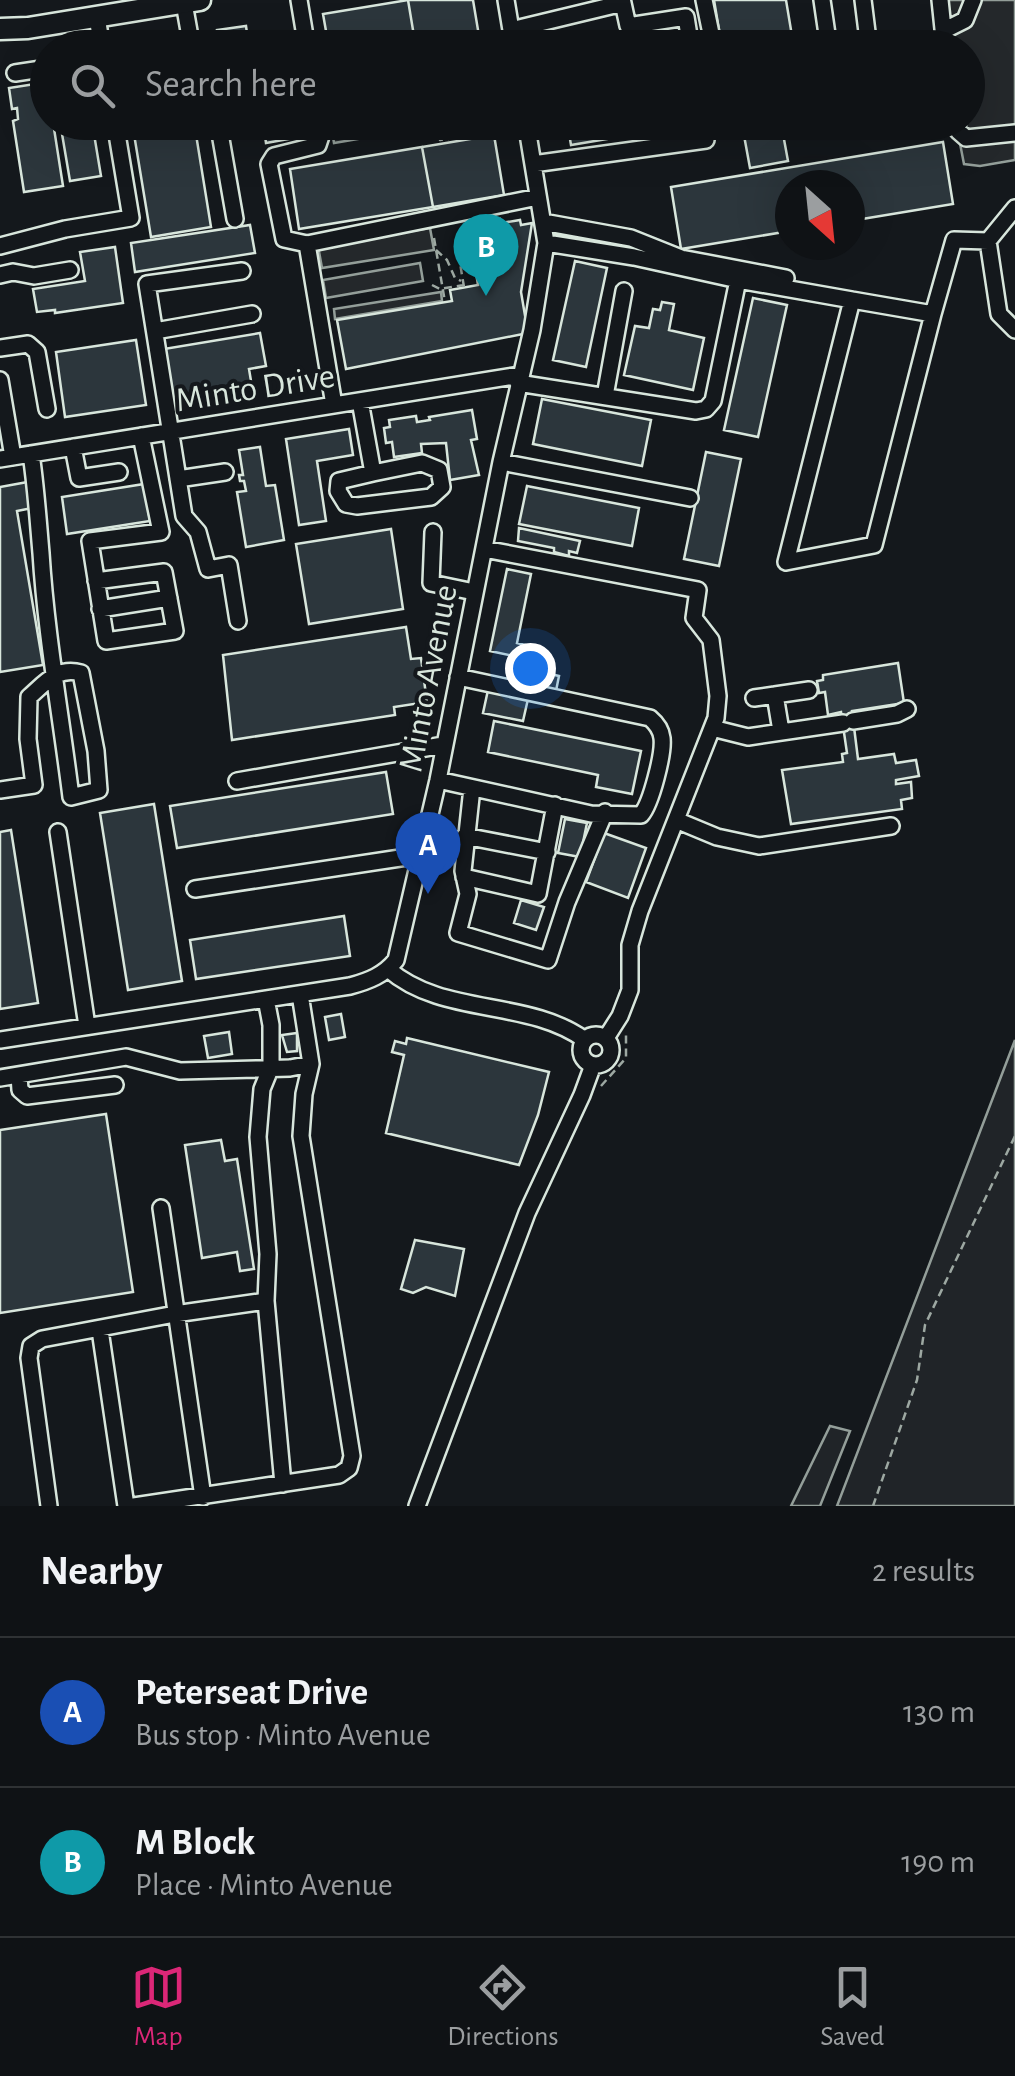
<!DOCTYPE html>
<meta charset="utf-8">
<style>
:root{--surface:#0f1215;--page:#181b1e;--text:#f1f3f6;--muted:#9b9ea0;--line:#2f3234;--accent:#db2777}
body{margin:0;font-family:"Alegreya Sans",sans-serif;background:var(--page);color:var(--text)}
.compass{position:absolute;left:775px;top:170px;width:90px;height:90px;border-radius:50%;background:var(--surface);box-shadow:0 10px 40px #0002;rotate:153deg}
.you{position:absolute;left:530px;top:668px;width:35px;height:35px;margin:-25px;border:8px solid #fff;border-radius:50%;background:#1a73e8;box-shadow:0 0 0 15px #1a73e833}
.badge{display:grid;place-items:center;width:65px;height:65px;border-radius:50%;background:var(--accent);color:#fff;font-size:32px;font-weight:700}
.pin{position:absolute;translate:-50% -82px;filter:drop-shadow(0 2px 5px #0008)}
.pin::after{content:'';position:absolute;top:52px;width:35px;height:30px;background:inherit;clip-path:polygon(0 0,100% 0,50% 100%)}
.list{margin:0;padding:0;list-style:none}
h2{display:flex;justify-content:space-between;align-items:center;height:130px;margin:0;padding:0 40px;font-size:42px}
h2 small{font-size:32px;font-weight:400;color:var(--muted)}
.list li{display:grid;grid-template-columns:65px 1fr auto;gap:30px;align-items:center;box-sizing:border-box;height:150px;padding:0 40px;border-top:2px solid var(--line)}
.list b{display:block;font-size:38px;white-space:nowrap}
.list p{margin:0;font-size:32px;white-space:nowrap;color:var(--muted)}
.list em{font-size:32px;font-style:normal;color:var(--muted)}
.icon{flex:none;width:55px;height:55px;fill:none;stroke:currentColor;stroke-width:2;stroke-linecap:round;stroke-linejoin:round}
.map{position:relative;flex:none;width:1015px;height:1506px;overflow:hidden}
.search{position:absolute;background:var(--surface);box-shadow:0 10px 40px #0002;left:30px;right:30px;top:30px;height:110px;display:flex;align-items:center;gap:25px;box-sizing:border-box;padding:0 35px;border-radius:55px;color:var(--muted);font-size:38px}
.sheet{height:430px;background:var(--surface)}
nav{display:flex;justify-content:space-around;align-items:center;box-sizing:border-box;height:140px;border-top:2px solid var(--line);background:var(--surface);font-size:28px;color:var(--muted)}
nav a{display:grid;justify-items:center;gap:5px}
nav .on{color:var(--accent)}
.map>svg:first-child{display:block}
.green{fill:#202428;stroke:#939e99;stroke-width:2.5}
.parking{fill:#24282b;stroke:#939e99;stroke-width:2.5}
.building{fill:#2c363c;stroke:#d8e6dc;stroke-width:2.5}
.lines{fill:none;stroke-linecap:round;stroke-linejoin:round}
.minor-casing{stroke:#d8e6dc;stroke-width:20}
.major-casing{stroke:#d8e6dc;stroke-width:25}
.path{stroke:#9da8a2;stroke-width:2.5;stroke-dasharray:8 5;stroke-linecap:butt}
.minor{stroke:#14181c;stroke-width:15}
.major{stroke:#14181c;stroke-width:20}
.labels{text-anchor:middle;stroke-width:8;stroke-linejoin:round;paint-order:stroke}
.street-label{font-size:35px;fill:#d8e6dc;stroke:#14181c}
</style>
<div class="map">
<svg width="1015" height="1506" viewBox="0 0 1015 1506">
<rect width="100%" height="100%" fill="#14181c"/>
<path class="green" d="M1015,1040V1506H837Z
M830,1426L850,1431L820,1506H791Z"/>
<path class="parking" d="M936,0H1015V160L980,166L964,164L956,123L968,122V48L944,47Z
M344,122L427,123L428,127L334,143L331,125Z
M430,228L434,250L322,268L318,246Z
M420,263L423,281L326,298L323,280Z
M441,292L442,301L335,319L334,309Z"/>
<path class="building" d="M408,0L416,48H329L323,14Z
M408,0H473L481,48H416Z
M714,0H786L794,48H722Z
M246,26L249,48H219L217,30Z
M675,36L677,48H605Z
M48,82V122H53L63,186L24,192L13,121L18,119L17,108L12,109L9,88Z
M60,122H92L101,176L70,181Z
M132,122H194L211,227L151,237Z
M263,122H309L311,135L266,143Z
M449,122H499V123L451,131Z
M567,122H689L690,125L571,145Z
M781,123L788,161L750,168L743,130Z
M494,135L504,195L433,207L422,147Z
M943,142L953,204L850,221V185H790V231L681,249L671,187Z
M422,147L433,207L299,229L290,169Z
M500,219L501,223L520,220L521,225L532,223L521,292L528,333L346,369L337,320L452,301L450,290L478,285L468,225Z
M250,225L255,253L135,272L131,243Z
M115,247L123,303L55,313V310L37,312L33,289L85,281L80,252Z
M575,261L607,268L586,367L553,360Z
M753,298L787,305L758,437L724,430Z
M662,302L674,304L669,330L704,338L693,390L624,375L635,326L649,328L653,309L660,310Z
M260,333L266,366L249,369L252,387L172,400L164,349Z
M136,340L146,405L65,417L56,352Z
M542,399L651,420L642,466L533,444Z
M472,410L477,439L471,440L479,475L450,480L446,443L421,444L422,453L394,457L392,442L386,443L384,428L390,427L389,420L416,416L417,422L430,420L429,417Z
M349,429L353,455L317,461L326,521L299,525L286,439Z
M260,447L266,486L275,485L284,540L246,547L237,492L246,491L244,481H240L239,475H243L239,450Z
M706,452L741,459L719,566L684,559Z
M33,481L37,507L17,511L43,665L0,672V487Z
M144,484L150,521L67,534L62,497Z
M527,486L639,508L632,546L519,524Z
M519,528L580,541L577,553L569,551V556L554,552V548L518,541Z
M391,529L403,609L309,624L296,544Z
M507,569L531,574L517,643L525,645L523,658L490,651Z
M406,627L411,659L421,658L427,702L394,707L395,715L232,740L223,655Z
M898,663L904,703L852,711L858,759L894,754L896,763L916,760L919,776L896,780V784L911,782L912,798L901,800L902,809L791,824L782,770L843,762L842,754L847,753L841,712L828,715L825,692L819,693L817,681L823,680V675Z
M520,667L559,676L556,691L516,683Z
M488,690L528,699L523,721L483,713Z
M494,721L641,751L632,794L596,787L598,775L488,752Z
M386,772L393,814L177,848L170,806Z
M154,804L182,981L128,990L100,813Z
M565,819L587,823L580,857L558,853Z
M11,830L38,1003L0,1009V832Z
M604,833L646,848L628,898L586,882Z
M521,900L544,907L536,930L514,923Z
M344,916L350,956L196,979L190,940Z
M341,1014L345,1037L329,1040L325,1017Z
M229,1032L232,1054L208,1058L204,1036Z
M297,1033V1051L287,1052L282,1035Z
M407,1038L549,1072L538,1115L519,1165L386,1133L404,1055L392,1052L395,1041L406,1044Z
M106,1114L133,1292L0,1313V1130Z
M221,1140L225,1161L237,1159L254,1269L240,1271L237,1252L202,1258L185,1145Z
M415,1240L464,1249L455,1296L426,1287L413,1293L401,1289Z"/>
<g class="lines">
<defs>
<path id="minor" d="M299,0L307,48
M506,0L514,48
M704,0L714,48
M822,0L829,48
M863,0L869,48
M940,0L945,48
M184,3L192,48
M97,17L102,48
M511,30L623,3L628,26L686,17L691,48
M943,31L965,20L973,0
M15,73L48,68
M218,122L235,219
M320,122L322,133L318,145L274,156L269,164L284,239L307,244L334,405
M957,122L958,131L966,138L1015,133
M533,164L706,140L703,122
M1015,208L988,241L999,314L1015,330
M543,222L631,238L681,258L786,278
M546,243L634,257L738,280L852,300L786,562L874,545L933,314L852,300
M307,244L538,197
M0,246L65,229L131,218L115,122
M0,275L13,272L34,276L70,270
M933,314L954,240L988,241
M155,331L252,314
M0,348L28,344L37,352L47,409
M0,380L13,457
M518,383L696,411L706,409L713,401L738,280
M605,396L624,291
M360,401L373,473L339,481L338,491L346,504L357,506L431,497L442,487L439,470L422,463L373,473
M73,447L79,478L119,472
M0,459L520,375
M501,462L690,498
M178,479L225,472
M433,532L431,583L474,592
M484,549L698,590L694,618L711,640L718,696L716,718L640,911L630,945V990L620,1016L606,1038
M96,581L164,572L175,631L106,641L90,541L161,532L141,436
M100,609L169,598
M238,621L229,565L208,569L198,532L184,516L147,284L242,271
M775,695L809,690
M754,698L775,695L781,731
M853,721L897,714L907,709
M712,728L748,737L843,723
M438,780L591,814L641,815C651,804 664,753 662,738C661,729 656,723 650,718L458,677
M237,781L443,745
M472,788L463,871L468,894L458,933L548,960L567,902L605,812
M0,790L34,785L28,739L29,697C45,683 58,666 81,673L96,751L99,790L71,797C61,716 46,634 41,553C38,519 36,487 31,454
M676,820L717,837L759,846L891,826
M58,832L87,1026
M465,836L547,852
M464,877L538,894L555,805
M195,889L420,855
M388,969C443,1017 527,998 585,1040
M581 1050a15 15 0 1 1 30 0a15 15 0 1 1-30 0Z
M0,1040L350,986C369,981 384,975 396,960L438,780L501,462L532,330L546,243L526,122
M19,1075L20,1090L27,1096L115,1085
M0,1078L126,1057L180,1071L290,1068L311,1064
M161,1208L203,1497
M266,1301L283,1484
M100,1330L126,1506
M49,1506L29,1358L31,1346L42,1339L175,1314L266,1301L268,1254L258,1137L262,1089L271,1067V1025L266,999
M134,1506L339,1475L349,1468L352,1456L301,1136L304,1094L311,1064L300,994
M417,1506L527,1213L582,1095L593,1065"/>
<path id="major" d="M0,29L28,28L200,0"/>
</defs>
<use href="#minor" class="minor-casing"/>
<use href="#major" class="major-casing"/>
<path class="path" d="M438,122L440,140L455,138V142
M434,238L445,302
M436,250L447,260L455,278L461,281
M432,285L440,289L464,285
M464,287L456,239L466,236L465,228
M601,1086L626,1058V1034
M873,1506L917,1380L925,1325L1015,1136"/>
<use href="#minor" class="minor"/>
<use href="#major" class="major"/>
</g>
<g class="labels">
<g class="street-label">
<text transform="translate(255 387) rotate(-9)" y="12">Minto Drive</text>
<text transform="translate(427 678) rotate(-79)" y="12">Minto Avenue</text>
</g>
</g>
</svg>
<svg class="compass" viewBox="-18 -18 36 36"><path d="M0-13l5 13h-10z" fill="#e53935"/><path d="M0 13l5-13h-10z" fill="#9b9ea0"/></svg>
<div class="you"></div>
<div class="pin badge" style="left:428px;top:894px;background:#1a4fb4">A</div>
<div class="pin badge" style="left:486px;top:296px;background:#0f9aa8">B</div>
<div class="search"><svg class="icon" aria-label="search" viewBox="0 0 24 24"><circle cx="10" cy="10" r="6"/><path d="M15 15l6 6"/></svg>Search here</div>
</div>
<section class="sheet">
<h2>Nearby<small>2 results</small></h2>
<ul class="list">
<li><span class="badge" style="background:#1a4fb4">A</span><div><b>Peterseat Drive</b><p>Bus stop · Minto Avenue</p></div><em>130 m</em></li>
<li><span class="badge" style="background:#0f9aa8">B</span><div><b>M Block</b><p>Place · Minto Avenue</p></div><em>190 m</em></li>
</ul>
</section>
<nav>
<a class="on"><svg class="icon" aria-label="map" viewBox="0 0 24 24"><path d="M3 6l6-2 6 2 6-2v14l-6 2-6-2-6 2zM9 4v14M15 6v14"/></svg>Map</a>
<a><svg class="icon" aria-label="directions" viewBox="0 0 24 24"><path d="M12 3l9 9-9 9-9-9zM9 14v-3h6M13 9l2 2-2 2"/></svg>Directions</a>
<a><svg class="icon" aria-label="saved" viewBox="0 0 24 24"><path d="M7 4h10v16l-5-4-5 4z"/></svg>Saved</a>
</nav>
